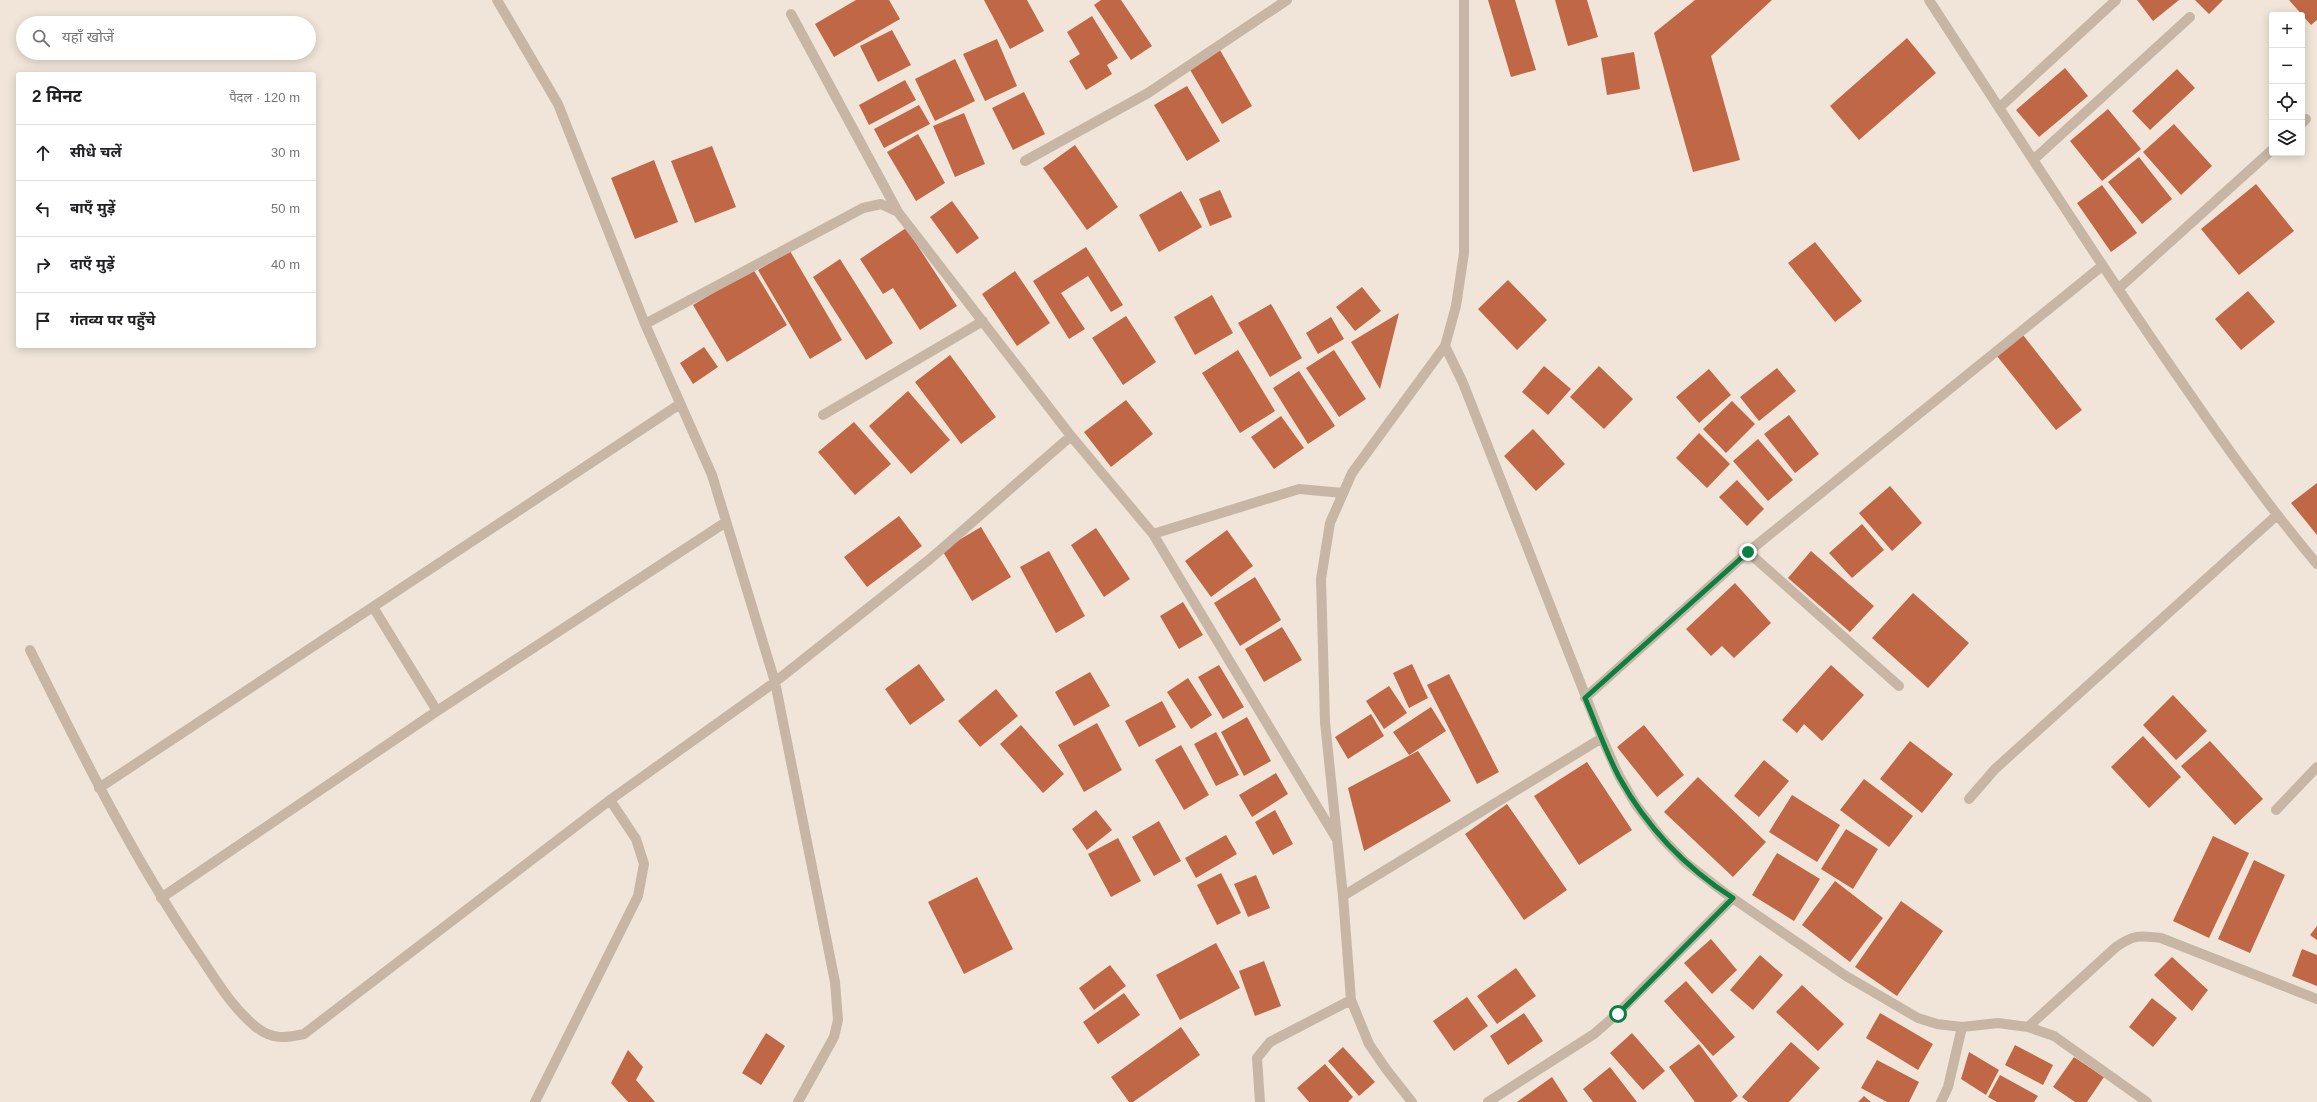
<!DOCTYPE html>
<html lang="hi">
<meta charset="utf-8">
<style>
:root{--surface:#fff;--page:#f2f2f2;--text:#202124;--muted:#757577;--line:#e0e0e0}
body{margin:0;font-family:Helvetica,"Noto Sans Devanagari",sans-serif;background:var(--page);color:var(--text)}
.controls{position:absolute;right:12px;top:12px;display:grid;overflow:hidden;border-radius:4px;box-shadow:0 2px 10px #0003}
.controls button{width:36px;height:36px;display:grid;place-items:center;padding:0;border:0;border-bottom:1px solid var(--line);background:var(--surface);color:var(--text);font:20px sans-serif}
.stop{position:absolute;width:12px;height:12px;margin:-9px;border:3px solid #0b8043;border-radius:50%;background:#fff}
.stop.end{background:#0b8043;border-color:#fff;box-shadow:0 1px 4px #0008}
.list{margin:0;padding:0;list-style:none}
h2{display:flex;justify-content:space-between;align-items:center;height:52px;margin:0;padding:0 16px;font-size:17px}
h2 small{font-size:13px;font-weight:400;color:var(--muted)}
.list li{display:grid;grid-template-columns:26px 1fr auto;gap:12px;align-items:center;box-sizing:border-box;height:56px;padding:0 16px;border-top:1px solid var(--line)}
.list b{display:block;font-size:15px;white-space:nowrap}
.list em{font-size:13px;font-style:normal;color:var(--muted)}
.icon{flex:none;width:22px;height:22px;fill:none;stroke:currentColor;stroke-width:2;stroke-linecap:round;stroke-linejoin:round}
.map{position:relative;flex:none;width:2317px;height:1102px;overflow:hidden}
.search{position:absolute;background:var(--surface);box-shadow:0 2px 10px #0003;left:16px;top:16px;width:300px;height:44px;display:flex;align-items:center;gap:10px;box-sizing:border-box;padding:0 14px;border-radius:22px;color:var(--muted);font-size:15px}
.panel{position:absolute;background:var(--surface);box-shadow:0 2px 10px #0003;left:16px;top:72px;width:300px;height:276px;border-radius:4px}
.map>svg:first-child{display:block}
.building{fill:#c06746}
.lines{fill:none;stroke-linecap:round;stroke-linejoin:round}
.minor{stroke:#c7b6a5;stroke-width:10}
.route{stroke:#0b8043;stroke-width:5}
</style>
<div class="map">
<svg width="2317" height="1102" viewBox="0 0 2317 1102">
<rect width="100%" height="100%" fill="#f0e5d8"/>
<path class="building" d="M856,0H889L900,19L834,57L815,24Z
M984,0H1027L1044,31L1010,49Z
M1101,0H1121L1152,46L1131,60L1094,5Z
M1488,0H1515L1536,70L1511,77Z
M1555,0H1587L1598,37L1568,46Z
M1695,0H1772L1711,56L1740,160L1693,172L1654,33Z
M2137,0H2179L2153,21Z
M2195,0H2223L2209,14Z
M2289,0H2317V20L2311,25Z
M1092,16L1118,58L1107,65L1112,74L1086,90L1069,61L1080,54L1067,32Z
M892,30L911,65L878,82L860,46Z
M1907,38L1936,73L1859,140L1830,106Z
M997,39L1017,86L985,101L963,54Z
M1220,50L1252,106L1222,124L1189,68Z
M1634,52L1640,89L1607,95L1601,58Z
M955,59L975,101L935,121L915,79Z
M2065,68L2088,96L2039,137L2016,110Z
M2177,69L2195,88L2150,130L2132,111Z
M905,80L916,100L869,125L859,105Z
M1187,86L1220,141L1187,161L1154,105Z
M1024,92L1045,134L1013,150L992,108Z
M919,105L930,124L884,148L874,129Z
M2108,109L2141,149L2102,181L2070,141Z
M964,113L985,164L955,177L933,126Z
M2174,124L2212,166L2181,195L2143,152Z
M918,134L945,183L916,201L887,152Z
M1075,145L1118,207L1087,230L1043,168Z
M712,146L736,207L695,223L671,161Z
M2139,157L2172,199L2142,224L2108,182Z
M654,160L678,222L635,239L611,178Z
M2256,184L2294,231L2239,275L2201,229Z
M2102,185L2137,233L2111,252L2077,203Z
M1220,190L1232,217L1210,226L1199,199Z
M1181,191L1202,227L1159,252L1139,215Z
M952,201L979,238L957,254L930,217Z
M906,228L957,306L920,330L893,288L883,294L860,259Z
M1815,242L1862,301L1835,322L1788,263Z
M1086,247L1123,305L1111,312L1088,276L1061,293L1085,329L1069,339L1033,281Z
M790,251L842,340L810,359L758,270Z
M840,259L893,343L866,360L813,277Z
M753,269L787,325L727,362L693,305Z
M1015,271L1050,323L1017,346L982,294Z
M1508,280L1547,320L1517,350L1478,309Z
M1362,287L1381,311L1355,331L1336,307Z
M2248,291L2275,322L2241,350L2215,319Z
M1212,295L1233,333L1195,355L1174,317Z
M1271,304L1302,358L1270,377L1238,323Z
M1399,313L1380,389L1351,342Z
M1126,316L1156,362L1123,385L1092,338Z
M1331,317L1344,339L1318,354L1306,333Z
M2023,335L2082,410L2056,430L1997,356Z
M704,347L718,367L693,384L680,363Z
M1238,350L1275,411L1240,433L1202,373Z
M1334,350L1366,399L1339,417L1306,368Z
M950,355L996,417L961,444L915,382Z
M1544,366L1571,389L1548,415L1522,392Z
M1599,366L1633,399L1604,429L1570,397Z
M1777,368L1796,391L1759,421L1740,397Z
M1709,369L1731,395L1699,423L1676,397Z
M1299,371L1335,426L1308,444L1273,388Z
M908,391L950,440L911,474L869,426Z
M1126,400L1153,434L1111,467L1084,432Z
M1732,401L1755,424L1726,453L1703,429Z
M1789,415L1819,454L1795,473L1764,434Z
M1281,416L1304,448L1274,469L1251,437Z
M854,422L891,464L855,495L818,452Z
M1533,429L1565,464L1536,491L1504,456Z
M1699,433L1730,464L1707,488L1676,458Z
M1758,439L1793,480L1768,501L1733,461Z
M1737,480L1764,509L1747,526L1719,497Z
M2317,483V535L2291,503Z
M1890,486L1922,523L1892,551L1859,513Z
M899,516L922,546L867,587L844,557Z
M1862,524L1884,550L1852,578L1829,553Z
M981,527L1011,577L972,601L942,550Z
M1096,528L1130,579L1104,597L1071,545Z
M1227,530L1253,566L1211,597L1185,561Z
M1049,551L1085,616L1056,633L1020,567Z
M1811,551L1874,606L1850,632L1788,578Z
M1255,577L1281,620L1240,646L1214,603Z
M1735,583L1771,623L1734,658L1722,646L1711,656L1686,629Z
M1913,593L1969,643L1928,688L1872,638Z
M1183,602L1203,635L1179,649L1160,616Z
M1282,627L1302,660L1264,682L1245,649Z
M919,664L945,700L910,725L885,689Z
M1412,664L1428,698L1409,708L1393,673Z
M1219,665L1244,707L1223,719L1198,677Z
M1831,665L1864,695L1822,741L1804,724L1797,733L1782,720Z
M1090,672L1110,706L1074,726L1055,692Z
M1449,674L1499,772L1477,784L1427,685Z
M1188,678L1212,715L1191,729L1167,692Z
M1389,686L1407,713L1384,729L1366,701Z
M996,689L1018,716L980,747L958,721Z
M2173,695L2207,731L2176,760L2143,725Z
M1162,701L1176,727L1139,747L1125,721Z
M1431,707L1446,731L1409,755L1393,732Z
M1371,714L1384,736L1348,759L1335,737Z
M1247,717L1271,761L1244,776L1221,732Z
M1097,723L1122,770L1084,792L1058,745Z
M1021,725L1064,774L1043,793L1000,744Z
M1644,725L1684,775L1657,797L1617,747Z
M1216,732L1239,775L1216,786L1194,744Z
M2143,736L2181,777L2149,808L2111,767Z
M1910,741L1953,774L1922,813L1880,779Z
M2210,741L2263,799L2235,825L2181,766Z
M1181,745L1209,795L1184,810L1155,760Z
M1418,751L1451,801L1364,851L1348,788Z
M1764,760L1789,781L1759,817L1734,796Z
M1587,762L1632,830L1579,865L1534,796Z
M1276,773L1288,794L1252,817L1239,795Z
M1698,777L1766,842L1733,877L1664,812Z
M1864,779L1913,816L1889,847L1840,810Z
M1792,795L1840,825L1817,862L1769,832Z
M1507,804L1567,890L1524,920L1465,834Z
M1096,810L1112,830L1087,850L1072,829Z
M1275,810L1293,844L1273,855L1255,822Z
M1159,821L1181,861L1154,876L1132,837Z
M1846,829L1878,849L1853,889L1821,869Z
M1226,835L1237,854L1196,878L1185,858Z
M2213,836L2249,853L2209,938L2173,921Z
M1118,838L1141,881L1111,897L1088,854Z
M1777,853L1820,879L1794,921L1752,895Z
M2254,860L2285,875L2250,953L2218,939Z
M1221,873L1241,913L1217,925L1197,885Z
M1256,875L1270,908L1248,917L1234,884Z
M977,877L1013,949L964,974L928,902Z
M1835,881L1883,918L1850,962L1802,925Z
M1901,901L1943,931L1897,996L1855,967Z
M2317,926V940L2310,935Z
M1711,939L1737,970L1712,994L1684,963Z
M1216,943L1240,988L1180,1020L1156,975Z
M2302,949L2317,955V986L2292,976Z
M1760,955L1783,975L1753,1010L1730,990Z
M2172,957L2208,990L2192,1011L2154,975Z
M1264,961L1281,1006L1255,1016L1239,971Z
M1110,965L1126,986L1094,1010L1079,988Z
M1516,968L1536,996L1497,1024L1477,996Z
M1686,981L1735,1037L1713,1056L1664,1001Z
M1802,985L1844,1024L1818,1051L1776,1012Z
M1124,993L1140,1015L1098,1044L1083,1022Z
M1467,997L1488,1026L1454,1051L1433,1021Z
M2152,998L2177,1018L2153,1047L2129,1027Z
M1524,1013L1543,1041L1508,1065L1490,1036Z
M1880,1013L1933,1044L1918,1070L1866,1038Z
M1181,1027L1200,1055L1133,1102H1129L1111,1077Z
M766,1033L785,1046L761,1085L742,1073Z
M1632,1033L1665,1071L1643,1090L1610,1053Z
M1791,1042L1820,1068L1789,1102H1748L1742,1097Z
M1699,1044L1738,1096L1731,1102H1695L1669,1067Z
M2015,1045L2053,1065L2043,1085L2005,1065Z
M1343,1047L1375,1082L1359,1096L1328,1061Z
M628,1050L643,1067L636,1080L655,1102H628L611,1083Z
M1969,1052L1999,1070L1986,1095L1961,1079Z
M2074,1057L2104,1077L2087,1102H2075L2053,1087Z
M1877,1060L1919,1082L1909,1102H1887L1861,1088Z
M1325,1064L1353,1097L1348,1102H1309L1297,1088Z
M1610,1067L1637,1102H1593L1583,1089Z
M2000,1075L2038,1096L2034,1102H1997L1988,1097Z
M1552,1077L1568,1102H1517Z
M1864,1096L1871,1102H1858Z"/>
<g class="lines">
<path class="minor" d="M497,0L558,104L645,324L712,475L775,682L835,982L838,1020L834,1037L798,1102
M1929,0C2003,114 2076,227 2152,339C2205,416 2257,493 2317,564
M791,14L898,212
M1999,108L2116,0
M2302,123L2306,119
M2033,160L2190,17
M1025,161L1148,93L1287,0
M2118,289L2272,150
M645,324L863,208L881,204L898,212L1071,436L1153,534L1336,838
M1445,346L1463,383L1602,738L1619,776L1636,805L1660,836L1685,862L1725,893L1846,976L1918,1018L1937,1024L1962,1027L1998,1023L2028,1027L2054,1036L2147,1102
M823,415L983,321
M1153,534L1299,489L1343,493
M1748,552L1899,686
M373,607L437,711
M30,650C81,752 131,854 195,949C214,976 230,1006 256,1027C272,1040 286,1038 304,1034L610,800L775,682L930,559L1071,436
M1585,698L1748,552L2102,266
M99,788L680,404
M1969,799L1995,769L2276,516
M2276,810L2317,767
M1343,896L1602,738
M161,898L437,711L726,522
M2028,1027L2116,947C2133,935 2140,935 2161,938L2317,999
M535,1102L638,896L644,864L636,839L610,800
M1260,1102L1257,1058L1270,1042L1351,1000
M1412,1102L1386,1069L1369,1044L1351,1000L1343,896L1325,722L1321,579L1330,523L1352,473L1445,346L1456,306L1464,253V0
M1488,1102L1594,1034L1617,1014L1733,898
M1941,1102L1948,1087L1962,1027"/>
</g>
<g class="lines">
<path class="route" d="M1618,1014L1733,898C1686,868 1646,826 1619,777C1606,752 1596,724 1585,698L1748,552"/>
</g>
</svg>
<div class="controls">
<button>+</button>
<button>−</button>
<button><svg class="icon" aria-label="locate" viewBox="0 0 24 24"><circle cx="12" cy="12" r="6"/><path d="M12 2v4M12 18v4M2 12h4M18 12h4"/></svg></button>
<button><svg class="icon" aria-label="layers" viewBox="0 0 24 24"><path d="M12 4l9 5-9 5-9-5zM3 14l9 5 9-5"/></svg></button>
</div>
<div class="stop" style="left:1618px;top:1014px"></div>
<div class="stop end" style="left:1748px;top:552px"></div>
<div class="search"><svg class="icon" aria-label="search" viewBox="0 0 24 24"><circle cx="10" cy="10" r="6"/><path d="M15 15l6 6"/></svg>यहाँ खोजें</div>
<section class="panel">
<h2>2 मिनट<small>पैदल · 120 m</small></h2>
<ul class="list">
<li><svg class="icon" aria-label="ahead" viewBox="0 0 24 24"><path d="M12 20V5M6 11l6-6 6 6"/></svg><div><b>सीधे चलें</b></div><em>30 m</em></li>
<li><svg class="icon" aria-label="left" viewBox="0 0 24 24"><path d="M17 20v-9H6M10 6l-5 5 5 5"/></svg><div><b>बाएँ मुड़ें</b></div><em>50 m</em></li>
<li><svg class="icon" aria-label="right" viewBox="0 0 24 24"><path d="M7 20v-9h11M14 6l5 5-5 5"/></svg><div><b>दाएँ मुड़ें</b></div><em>40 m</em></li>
<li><svg class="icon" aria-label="arrive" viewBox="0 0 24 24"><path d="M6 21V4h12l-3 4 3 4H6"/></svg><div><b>गंतव्य पर पहुँचे</b></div></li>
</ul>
</section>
</div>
